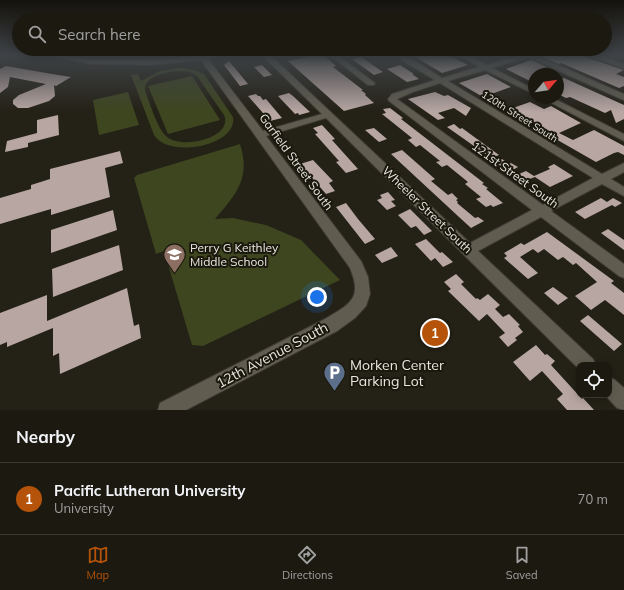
<!DOCTYPE html>
<style>
:root{--surface:#1b1910;--page:#242219;--text:#f1f3f6;--muted:#a0a09f;--line:#393830;--accent:#b45309}
body{margin:0;font-family:Mulish,sans-serif;background:var(--page);color:var(--text)}
.controls{position:absolute;right:12px;bottom:12px;display:grid;overflow:hidden;border-radius:8px;box-shadow:0 2px 10px #0003}
.controls button{width:36px;height:36px;display:grid;place-items:center;padding:0;border:0;border-bottom:1px solid var(--line);background:var(--surface);color:var(--text);font:20px sans-serif}
.compass{position:absolute;left:528px;top:68px;width:36px;height:36px;border-radius:50%;background:var(--surface);box-shadow:0 2px 10px #0003;rotate:61deg}
.you{position:absolute;left:317px;top:297px;width:14px;height:14px;margin:-10px;border:3px solid #fff;border-radius:50%;background:#1a73e8;box-shadow:0 0 0 6px #1a73e833}
.badge{display:grid;place-items:center;width:26px;height:26px;border-radius:50%;background:var(--accent);color:#fff;font-size:13px;font-weight:700}
.pin{position:absolute;translate:-50% -50%;border:2px solid #fff;box-shadow:0 1px 4px #0006}
.list{margin:0;padding:0;list-style:none}
h2{display:flex;justify-content:space-between;align-items:center;height:52px;margin:0;padding:0 16px;font-size:17px}
h2 small{font-size:13px;font-weight:400;color:var(--muted)}
.list li{display:grid;grid-template-columns:26px 1fr auto;gap:12px;align-items:center;box-sizing:border-box;height:72px;padding:0 16px;border-top:1px solid var(--line)}
.list b{display:block;font-size:15px;white-space:nowrap}
.list p{margin:0;font-size:13px;white-space:nowrap;color:var(--muted)}
.list em{font-size:13px;font-style:normal;color:var(--muted)}
.icon{flex:none;width:22px;height:22px;fill:none;stroke:currentColor;stroke-width:2;stroke-linecap:round;stroke-linejoin:round}
.map{position:relative;flex:none;width:624px;height:410px;overflow:hidden}
.search{position:absolute;background:var(--surface);box-shadow:0 2px 10px #0003;left:12px;right:12px;top:12px;height:44px;display:flex;align-items:center;gap:10px;box-sizing:border-box;padding:0 14px;border-radius:22px;color:var(--muted);font-size:15px}
.sheet{height:124px;background:var(--surface)}
nav{display:flex;justify-content:space-around;align-items:center;box-sizing:border-box;height:56px;border-top:1px solid var(--line);background:var(--surface);font-size:11px;color:var(--muted)}
nav a{display:grid;justify-items:center;gap:2px}
nav .on{color:var(--accent)}
.map>svg:first-child{display:block}
.green{fill:#3e4620;fill-rule:evenodd}
.building{fill:#b7a6a2}
.lines{fill:none;stroke-linecap:round;stroke-linejoin:round}
.minor-casing{stroke:#3d3a33;stroke-width:2}
.minor{fill:#605d50;fill-rule:evenodd}
.labels{text-anchor:middle;stroke-width:4;stroke-linejoin:round;paint-order:stroke}
.far-street-label{font-size:10px;fill:#e8e6de;stroke:#1a180d}
.street-label{font-size:12px;fill:#e8e6de;stroke:#1a180d}
.poi-label{font-size:12px;fill:#e8e6de;stroke:#1a180d;text-anchor:start}
.near-street-label{font-size:14px;fill:#e8e6de;stroke:#1a180d}
.near-poi-label{font-size:14px;fill:#e8e6de;stroke:#1a180d;text-anchor:start}
</style>
<div class="map">
<svg width="624" height="410" viewBox="0 0 624 410">
<rect width="100%" height="100%" fill="#242116"/>
<path class="green" d="M181,68L194,70L204,74L233,117C238,146 168,159 154,135L131,75L138,74L141,81L160,71ZM179,71L190,72L197,76L224,115C234,139 178,151 165,135C157,127 149,101 145,90C144,75 168,72 179,71Z
M192,76L220,120L168,134L148,86Z
M128,92L139,125L99,135L93,100Z
M240,144C251,179 236,194 215,219L233,218L266,225L301,240L340,280L203,346L192,345L164,251L156,254L134,178L137,175Z"/>
<path class="building" d="M315,55H323L336,66L333,67L363,90H361L366,94L365,95L374,103L344,111L288,61Z
M412,55H448L468,65L442,73Z
M548,55H579L624,70L616,74L624,77V86L619,88L561,63L558,64L542,57Z
M361,57L383,72L374,75L352,59Z
M531,60L547,67L543,68L547,70L534,74V80L530,81L506,69Z
M229,61L248,84L240,86L224,65Z
M262,65L272,75L264,77L254,67Z
M400,65L414,74H412L419,79L407,82L387,69Z
M6,66L52,74L71,77L56,86L54,85L55,96L49,101L28,108H18L13,104V100L19,95L46,84L10,77L8,87L0,93V69Z
M487,74L511,87L483,97L459,83Z
M564,78L624,105V119L616,123L611,110L605,113L570,97L566,98L558,94V80Z
M435,92L444,96L448,95L471,108L466,116L454,108L438,113L445,118L438,120L408,99Z
M289,93L293,96L310,112L299,115L298,113L295,114L278,96Z
M256,94L258,96H260L263,100L266,99L282,118L270,121L248,96Z
M530,102L544,109L551,106L581,123L559,133L573,140L594,130L624,146V155L618,152L614,153L596,162L540,130L543,129L519,115L516,116L507,110Z
M390,108L403,118L401,119L484,183L482,184L488,188L486,189L503,203L493,207L491,205L486,207L476,199L481,197L465,184L468,182L447,165L442,167L436,162L440,161L420,145L416,147L408,140L412,138L382,114L386,113L383,109Z
M58,115L59,135L28,143V147L5,152L7,141L37,133V120Z
M454,124L460,129L462,128L499,155L491,158L447,127Z
M322,125L335,139L332,140L358,169L346,173L336,162L339,161L315,134L318,133L313,128Z
M374,128L387,139L379,142L365,130Z
M402,150L435,179L431,181L448,195L452,193L458,199L456,200L458,202L457,203L475,218L478,217L484,221L471,228L459,217L391,154Z
M120,151L123,163L105,168L110,197L51,215V209L0,224V198L31,189V185L50,179V169Z
M502,159L509,164L511,163L518,167L509,172L495,162Z
M313,160L333,181L329,183L335,191L326,194L300,164Z
M554,164L573,176L550,187L535,177L527,180L519,174L526,171L534,176L550,169L548,167Z
M388,192L395,200L391,201L396,206L387,210L377,200L382,198L380,195Z
M601,198L607,202L613,198L622,203L615,207L612,205L585,219L575,212Z
M346,203L358,219L375,239L365,244L336,207Z
M410,209L432,231L424,235L416,226L411,228L398,215Z
M113,210L117,230L51,253V230Z
M608,229L624,240V250L601,233Z
M547,232L614,281L611,283L624,293V315L605,300L591,310L575,296L597,282L576,263L573,265L563,257L558,260L544,249L538,253L533,249L520,257L538,273L528,279L504,258L507,256L504,253L521,243L524,245Z
M426,239L440,253L442,252L453,262L443,267L435,258L431,261L415,244Z
M119,245L123,270L53,297L52,269Z
M391,247L398,256L382,263L375,255Z
M456,274L464,282L461,284L476,299L477,298L480,300L488,294L500,305L495,309L503,317L509,314L520,325L518,326L523,332L515,338L517,340L508,347L499,337L505,333L487,314L479,321L448,291L451,289L444,282Z
M553,287L568,298L558,305L544,293Z
M127,288L134,326L139,324L141,338L60,374L59,353L53,356V328L7,347V342L0,345V313L47,295V321Z
M588,315L622,344L614,351L580,321Z
M536,345L545,355L547,354L555,361L551,365L582,399L583,398L594,410H567L557,399L563,394L542,371L530,381L513,362Z"/>
<g class="lines">
<defs>
<path id="minor" d="M53,55C67,55 80,59 93,60C129,61 163,60 198,56V55H222L221,56L208,59L263,131L322,114L262,55H270L470,243L532,210L389,101L388,99L392,94L435,80L401,60V56H407L442,78L479,67L459,55H467L487,65L520,55H535L624,94V100L621,99L528,57L492,68L534,89V94L485,70L448,81L602,174L624,163V172L611,179L624,187V196L602,184L551,211L624,264V278L619,276L541,217L478,251L593,359L596,365H579V369L326,118L266,136L361,261L368,277L370,294L366,306L355,318L337,331L186,410H158L160,403L325,319C350,304 363,299 350,268L201,60L151,65L91,64L57,57ZM440,83L593,178L543,205L397,99L413,92Z
M330,55H337L375,83L374,85H368Z
M588,55H598L624,64V69Z
M542,98H553L624,134V141Z
M609,377L615,380L624,388V410L617,408L605,395H609Z"/>
</defs>
<use href="#minor" class="minor-casing"/>
<use href="#minor" class="minor"/>
</g>
<linearGradient id="sky" x2="0" y2="1"><stop stop-color="#14120c"/><stop offset="0.49" stop-color="#3f4347"/><stop offset="1" stop-color="#3f4347" stop-opacity="0"/></linearGradient>
<rect width="624" height="112" fill="url(#sky)"/>
<defs>
<symbol id="school-pin" viewBox="-11 -11 22 30"><path d="M0 17L-7.5 6A9.5 9.5 0 1 1 7.5 6Z" fill="#8d6e63" stroke="#1a180d"/><path d="M0-5L7-2L0 1L-7-2ZM-4 1L0 2.5L4 1V4Q0 6-4 4Z" fill="#fff"/></symbol>
<symbol id="parking-pin" viewBox="-11 -11 22 30"><path d="M0 17L-7.5 6A9.5 9.5 0 1 1 7.5 6Z" fill="#5c6f8a" stroke="#1a180d"/><path d="M-3.5-5.5H1a3.5 3.5 0 0 1 0 7H-1V5.5H-3.5ZM-1-3.4V-.6H.8a1.4 1.4 0 0 0 0-2.8Z" fill="#fff"/></symbol>
</defs>
<g fill-rule="evenodd">
<use href="#school-pin" x="162" y="242" width="25" height="34"/>
<use href="#parking-pin" x="322" y="360" width="25" height="34"/>
</g>
<g class="labels">
<g class="far-street-label">
<text transform="translate(520 116) rotate(32)" y="4">120th Street South</text>
</g>
<g class="street-label">
<text transform="translate(296 162) rotate(54)" y="4">Garfield Street South</text>
<text transform="translate(515 175) rotate(36)" y="4">121st Street South</text>
<text transform="translate(427 210) rotate(44)" y="4">Wheeler Street South</text>
</g>
<g class="poi-label">
<text x="190" y="252">Perry G Keithley<tspan x="190" dy="14">Middle School</tspan></text>
</g>
<g class="near-street-label">
<text transform="translate(272 355) rotate(-28)" y="5">12th Avenue South</text>
</g>
<g class="near-poi-label">
<text x="350" y="370">Morken Center<tspan x="350" dy="16">Parking Lot</tspan></text>
</g>
</g>
</svg>
<div class="controls">
<button><svg class="icon" aria-label="locate" viewBox="0 0 24 24"><circle cx="12" cy="12" r="6"/><path d="M12 2v4M12 18v4M2 12h4M18 12h4"/></svg></button>
</div>
<svg class="compass" viewBox="-18 -18 36 36"><path d="M0-13l5 13h-10z" fill="#e53935"/><path d="M0 13l5-13h-10z" fill="#a0a09f"/></svg>
<div class="you"></div>
<div class="pin badge" style="left:435px;top:333px">1</div>
<div class="search"><svg class="icon" aria-label="search" viewBox="0 0 24 24"><circle cx="10" cy="10" r="6"/><path d="M15 15l6 6"/></svg>Search here</div>
</div>
<section class="sheet">
<h2>Nearby<small></small></h2>
<ul class="list">
<li><span class="badge">1</span><div><b>Pacific Lutheran University</b><p>University</p></div><em>70 m</em></li>
</ul>
</section>
<nav>
<a class="on"><svg class="icon" aria-label="map" viewBox="0 0 24 24"><path d="M3 6l6-2 6 2 6-2v14l-6 2-6-2-6 2zM9 4v14M15 6v14"/></svg>Map</a>
<a><svg class="icon" aria-label="directions" viewBox="0 0 24 24"><path d="M12 3l9 9-9 9-9-9zM9 14v-3h6M13 9l2 2-2 2"/></svg>Directions</a>
<a><svg class="icon" aria-label="saved" viewBox="0 0 24 24"><path d="M7 4h10v16l-5-4-5 4z"/></svg>Saved</a>
</nav>
